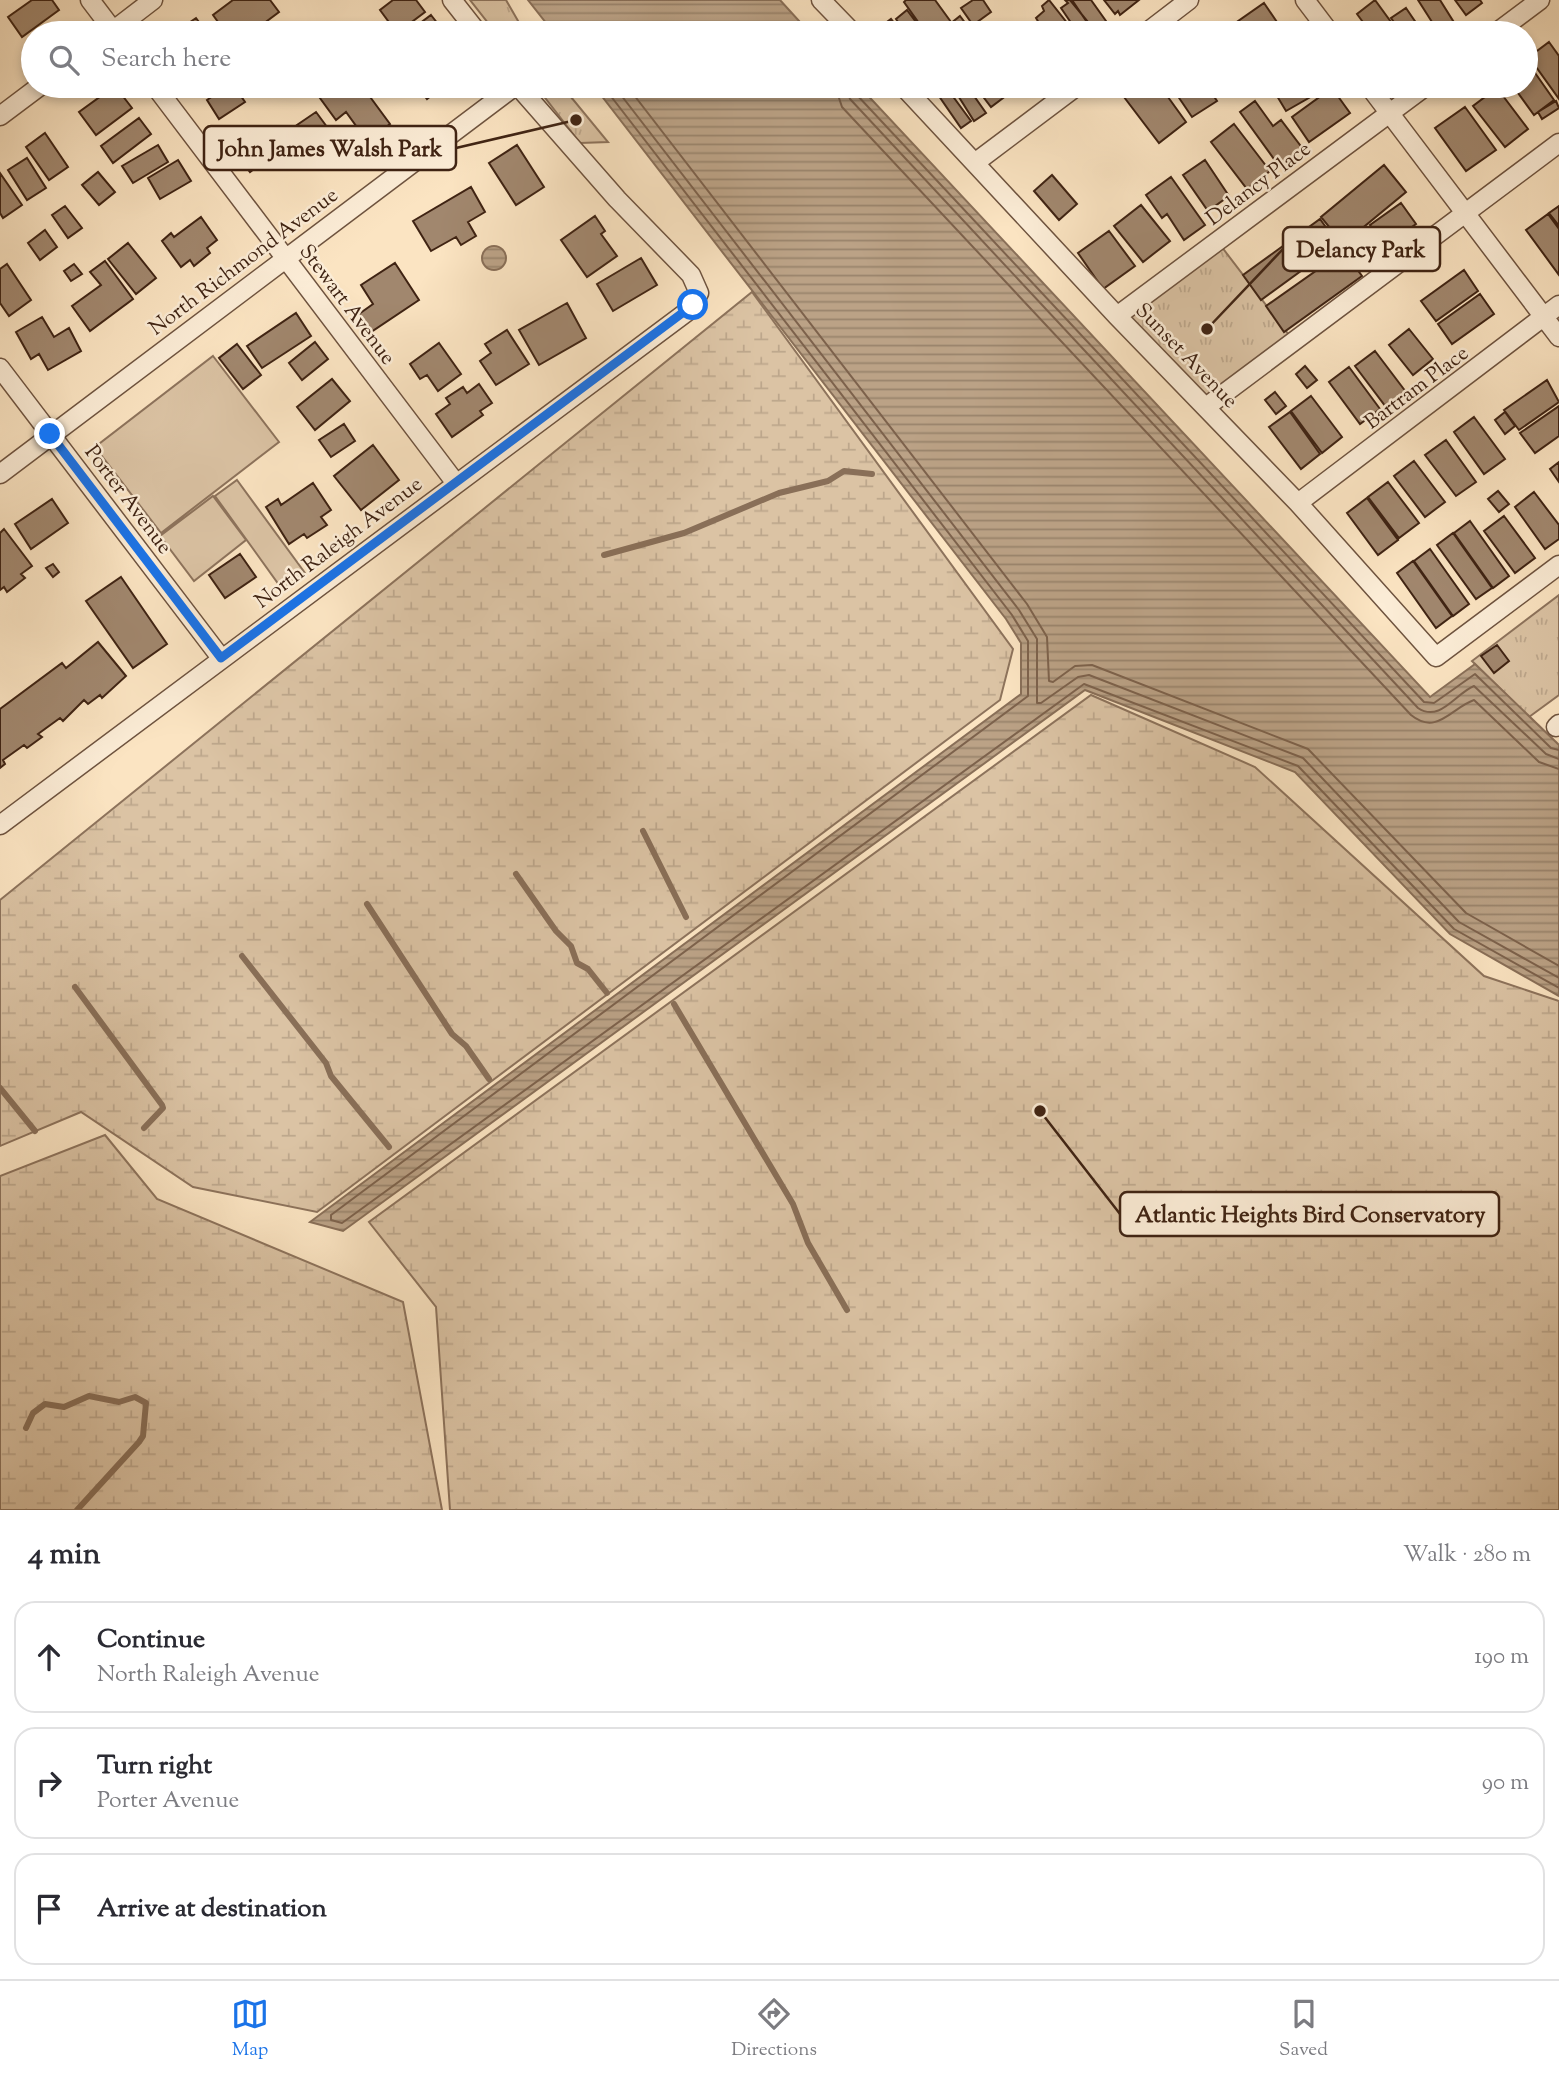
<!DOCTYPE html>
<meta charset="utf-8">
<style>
:root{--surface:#fff;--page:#f2f2f3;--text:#2b2b33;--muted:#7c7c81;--line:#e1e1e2;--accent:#1a73e8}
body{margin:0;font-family:"Sorts Mill Goudy",serif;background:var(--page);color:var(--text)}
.stop{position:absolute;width:21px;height:21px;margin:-16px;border:5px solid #1a73e8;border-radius:50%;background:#fff}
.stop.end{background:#1a73e8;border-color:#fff;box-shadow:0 2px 7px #0008}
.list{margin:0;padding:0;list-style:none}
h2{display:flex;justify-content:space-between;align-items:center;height:91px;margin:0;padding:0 28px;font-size:30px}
h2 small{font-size:23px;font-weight:400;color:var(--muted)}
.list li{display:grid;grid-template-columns:46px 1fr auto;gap:21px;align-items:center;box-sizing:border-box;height:112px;margin:0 14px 14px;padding:0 14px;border:2px solid var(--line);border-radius:21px}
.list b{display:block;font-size:26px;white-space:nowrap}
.list p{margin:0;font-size:23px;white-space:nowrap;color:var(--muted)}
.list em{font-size:23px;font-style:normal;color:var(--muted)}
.icon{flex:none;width:38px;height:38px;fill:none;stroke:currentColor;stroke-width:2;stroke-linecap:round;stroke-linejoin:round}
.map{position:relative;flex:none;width:1559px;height:1510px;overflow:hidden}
.search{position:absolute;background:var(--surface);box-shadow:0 4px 10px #0003;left:21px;right:21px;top:21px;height:77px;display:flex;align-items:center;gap:18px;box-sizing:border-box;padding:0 24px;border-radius:38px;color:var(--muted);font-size:26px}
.sheet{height:469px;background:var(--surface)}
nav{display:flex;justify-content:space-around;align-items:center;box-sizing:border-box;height:98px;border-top:2px solid var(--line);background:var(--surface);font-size:19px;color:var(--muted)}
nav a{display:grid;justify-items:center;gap:4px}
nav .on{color:var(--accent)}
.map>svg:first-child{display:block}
.green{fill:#dbc3a4;stroke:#8d735c;stroke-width:2}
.wetland{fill:url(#wetland-marsh);stroke:#8d735c;stroke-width:2}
.park{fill:url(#park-tufts);stroke:#8d735c;stroke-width:2}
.water{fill:url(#water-rules);stroke:#896f58;stroke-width:2}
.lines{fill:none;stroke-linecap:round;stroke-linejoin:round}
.shore{stroke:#7d624c;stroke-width:2}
.stream{stroke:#896f58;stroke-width:6}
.building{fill:#a1876e;stroke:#3f2313;stroke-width:2}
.street-casing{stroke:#6e533f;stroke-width:21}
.street{stroke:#fcedd7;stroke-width:18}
.route{stroke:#1a73e8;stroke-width:9}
.labels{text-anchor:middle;stroke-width:5;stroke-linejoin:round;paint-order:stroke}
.street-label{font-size:21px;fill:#3f2313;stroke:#fcedd7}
.leader{fill:none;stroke:#3f2313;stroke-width:2.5}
.callout-dot{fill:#3f2313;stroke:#fcedd7;stroke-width:2.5}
.callout{fill:#fcedd7;stroke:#3f2313;stroke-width:2.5}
.callout-label{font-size:23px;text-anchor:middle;font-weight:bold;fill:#3f2313}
</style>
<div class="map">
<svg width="1559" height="1510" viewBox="0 0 1559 1510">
<defs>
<pattern id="wetland-marsh" width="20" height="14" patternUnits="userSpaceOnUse" patternTransform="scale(1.75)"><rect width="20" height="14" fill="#dbc3a4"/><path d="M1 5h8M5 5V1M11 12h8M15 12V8" fill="none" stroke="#bda78c"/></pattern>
<pattern id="park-tufts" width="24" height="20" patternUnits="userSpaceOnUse" patternTransform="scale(1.75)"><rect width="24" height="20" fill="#dbc3a4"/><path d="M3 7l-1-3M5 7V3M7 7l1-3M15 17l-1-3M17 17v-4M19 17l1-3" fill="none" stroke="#bda78c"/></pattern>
<pattern id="water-rules" width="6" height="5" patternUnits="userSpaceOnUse" patternTransform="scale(1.75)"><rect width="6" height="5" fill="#bba286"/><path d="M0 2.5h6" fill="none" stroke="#99846c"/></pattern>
</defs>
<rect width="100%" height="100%" fill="#fbe4c2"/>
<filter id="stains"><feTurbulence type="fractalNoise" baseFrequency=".00286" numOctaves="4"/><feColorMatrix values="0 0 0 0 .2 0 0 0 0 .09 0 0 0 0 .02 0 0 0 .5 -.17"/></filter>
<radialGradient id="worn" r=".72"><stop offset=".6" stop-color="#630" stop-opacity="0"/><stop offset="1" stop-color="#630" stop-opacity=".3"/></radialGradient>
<path class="green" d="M213,356L279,442L161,533L95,447Z
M237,480L305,573L282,589L215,496Z
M213,496L246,540L194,581L160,536Z"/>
<path class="wetland" d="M752,292L1013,649L1000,700L317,1212L193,1187L81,1112L0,1146V900Z
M1091,695L1255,767L1484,976L1559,1001V1510H450L436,1307L369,1222Z
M105,1135L157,1199L403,1302L442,1510H0V1176Z"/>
<path class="park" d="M470,0H506L525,33H496Z
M536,86H562L608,142L580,143Z
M1218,242L1295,343L1206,407L1117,316Z
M1559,595V695L1529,717L1472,661Z"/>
<path class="water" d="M528,0H780L810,33H554Z
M594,86H859L1430,697L1475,664L1559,745V996L1450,934L1295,772L1085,690L343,1231L310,1222L1021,694V643L1006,619Z
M482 258a12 12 0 1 1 24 0a12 12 0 1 1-24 0Z"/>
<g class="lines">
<path class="shore" d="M603,86L1012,615L1028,641V696L331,1215V1220L342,1223L1084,684L1298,766L1454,929L1559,988
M614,86L1019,610L1037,639V703H1041L1078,677L1089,675L1303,758L1459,922L1559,978
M627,86L1027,604L1047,637L1049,681L1053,682L1075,666L1092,665L1308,749L1466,913L1559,966
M835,86L842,107L1411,715C1437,736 1451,708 1474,700L1539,762L1559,769
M845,86L850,99L1418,708C1440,723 1456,693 1474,686L1546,754L1559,759
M854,86L856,94L1424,702L1434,703L1475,674L1551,748L1559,750"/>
<path class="stream" d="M604,555L684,533L779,493L828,481L844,471L872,474
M643,831L686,917
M516,874L556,931L571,946L577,963L588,969L607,993
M367,904L452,1034L466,1046L489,1079
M242,956L326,1063L331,1076L389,1147
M75,987L162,1105L163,1108L144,1128
M674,1004L793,1204L808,1243L847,1310
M0,1088L35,1131
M26,1428L33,1413L45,1404L64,1407L89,1396L119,1402L135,1397L146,1403L143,1436L139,1442L77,1510"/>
</g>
<path class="building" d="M32,0H52L59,10L22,37L8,17Z
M233,0H270L279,12L251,33H226L213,15Z
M393,0H416L425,12L397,33L380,10Z
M906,0H935L951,22L937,33H926L904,2Z
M973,0H983L991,12L973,25L961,8Z
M1049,0L1075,33H1045L1036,18L1044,11L1042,6Z
M1065,0H1070L1097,33H1078L1061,8L1068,3Z
M1072,0H1091L1106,21L1093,31Z
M1104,0H1139L1120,15L1118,11L1115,14Z
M1375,0L1399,33H1371L1357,14Z
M1418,0H1440L1455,24L1439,33Z
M1455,0H1480L1482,3L1466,15Z
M1264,3L1281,28L1274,33H1221Z
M1406,8L1421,30L1428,25L1434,33H1402L1391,18Z
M907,10L924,33H883L879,28L891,19L895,24L898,22L896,19Z
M431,15L445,33H407Z
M960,16L972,32L971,33H957L950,24Z
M196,18L207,33H174Z
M1038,23L1045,33L1028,31Z
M1549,42L1559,56V99L1529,57Z
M1526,60L1554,100L1534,115L1513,86H1526Z
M115,86L132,108L96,135L79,112Z
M228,86H234L245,102L219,119L207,100Z
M329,86H362L390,124L367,141L346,112L336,120L317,94Z
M375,86H394L381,95Z
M417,86H443L427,99Z
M932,86H950L949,91L971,121L961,128Z
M952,86H967L986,113L974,121Z
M975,86H994L1003,98L991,107Z
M994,86H1012L1014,89L1003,98Z
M1139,86H1160L1186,122L1159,143L1124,97Z
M1171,86H1207L1217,101L1192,117Z
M1271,86H1325L1326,88L1286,111Z
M1332,88L1350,113L1309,142L1292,117Z
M1497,88L1528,129L1505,147L1473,106Z
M1255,101L1273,126L1281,120L1303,149L1279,166L1240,112Z
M1556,101L1559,108L1542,119L1538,112Z
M1465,107L1496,150L1466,171L1435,128Z
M316,112L330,131L311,145L297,125Z
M139,118L151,134L113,163L101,146Z
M1234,124L1270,171L1247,189L1211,142Z
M45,133L68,167L49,180L26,147Z
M264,134L278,151L250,172L237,155Z
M158,145L168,162L133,183L122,166Z
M517,145L544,187L516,205L489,163Z
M27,158L46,188L27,200L8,170Z
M178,160L191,181L160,199L148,178Z
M1205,160L1229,196L1208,211L1183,175Z
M1384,165L1406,192L1343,244L1321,217Z
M98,172L115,192L99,205L82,185Z
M0,173L22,205L3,218L0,213Z
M1052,175L1077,204L1059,220L1034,191Z
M1171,177L1205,225L1184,240L1167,214L1162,218L1146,195Z
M471,187L485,212L468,222L476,236L461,245L456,237L431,251L413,221Z
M1401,203L1416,224L1385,246L1370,225Z
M1141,205L1170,241L1143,262L1114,226Z
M65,206L82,228L68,238L52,215Z
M1559,206V226L1549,213Z
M1548,214L1559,229V275L1526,230Z
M595,216L605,231L601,234L617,256L587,277L561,240Z
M201,217L217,240L207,248L210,253L194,266L190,260L181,267L162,241L171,233L174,237Z
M1320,219L1338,244L1261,300L1243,275Z
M45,230L57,247L40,260L28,243Z
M1109,231L1135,266L1103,289L1078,253Z
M128,243L156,278L136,294L108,259Z
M1344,251L1362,276L1284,332L1266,306Z
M641,258L657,285L613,311L597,284Z
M105,261L133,299L90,331L72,306L101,285L90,272Z
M395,263L419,300L371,332L359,314L373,304L361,285Z
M7,264L31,300L9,316L0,303V269Z
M74,264L82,274L71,281L64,271Z
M1464,270L1478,291L1436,321L1421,301Z
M1480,294L1494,314L1452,344L1438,324Z
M567,303L586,338L539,365L519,330Z
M296,313L311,336L262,368L247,346Z
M42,317L54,337L69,328L81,351L48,370L39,354L31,359L16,332Z
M1409,329L1433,359L1413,375L1389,345Z
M507,330L529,364L496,385L480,361L491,353L485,344Z
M315,342L328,359L302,380L289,363Z
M439,343L461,374L438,391L427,375L420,379L410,364Z
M237,344L261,375L243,389L219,358Z
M1375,351L1406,392L1386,407L1355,366Z
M1305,366L1317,380L1307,388L1296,374Z
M1349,367L1380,409L1360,424L1329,382Z
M332,379L350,401L315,430L297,407Z
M1547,380L1559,402L1519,430L1504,410Z
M479,384L492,403L480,411L483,415L452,437L436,414L450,404L446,398L463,387L467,393Z
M1275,392L1286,406L1276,414L1265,400Z
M1311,396L1342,437L1322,453L1291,411Z
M1559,406V436L1535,453L1520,433Z
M1290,412L1320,454L1301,469L1269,427Z
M1505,412L1515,426L1505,434L1495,420Z
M1474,417L1505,459L1484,474L1454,432Z
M344,424L355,441L331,457L319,440Z
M1446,440L1476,482L1456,496L1425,455Z
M373,445L399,480L361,510L334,476Z
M1414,461L1445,502L1425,517L1394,476Z
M1559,462V482L1550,469Z
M1388,482L1419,523L1399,538L1368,497Z
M313,483L331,510L321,517L327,525L307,538L304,534L289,544L266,507L278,499L281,505Z
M1498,491L1509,504L1499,512L1488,499Z
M1534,492L1559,525V539L1545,549L1515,507Z
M1367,498L1398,540L1378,555L1347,513Z
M52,499L68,523L31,549L15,524Z
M1504,516L1535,558L1515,573L1484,531Z
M1470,521L1509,576L1493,588L1454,533Z
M4,529L32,566L21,574L25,578L7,592L4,587L0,590V533Z
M1453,533L1492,588L1476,599L1437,545Z
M1430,549L1469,604L1453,616L1414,561Z
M240,554L256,577L225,598L209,575Z
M1413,561L1452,616L1436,628L1397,573Z
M53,564L59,572L53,577L46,568Z
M121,577L167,644L133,668L86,601Z
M98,642L126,676L102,698L100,695L88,704L84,700L63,721L60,718L38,734L42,737L27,748L24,745L3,760L5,764L0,768V709L62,663L66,668Z
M1497,645L1509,661L1494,673L1481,656Z"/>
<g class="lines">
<defs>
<path id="street" d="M90,0L115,33
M452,0L478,33
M821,0L853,33
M1305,0L1330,33
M110,33L153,0
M1146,33L1189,0
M1496,33L1540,0
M155,86L455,482
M903,86L1117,316L1298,503L1436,657L1559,565
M1369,86L1559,337
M0,116L40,86
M976,162L1077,86
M1117,316L1426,86
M0,368L221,658
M1206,407L1559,143
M0,474L515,86
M1298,503L1559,305
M1556,727L1559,724
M0,825L688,311L699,293L691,275L617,199L518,86"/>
</defs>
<use href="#street" class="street-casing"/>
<use href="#street" class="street"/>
</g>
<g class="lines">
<path class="route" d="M50,434L221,658L693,305"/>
</g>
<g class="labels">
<g class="street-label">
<text transform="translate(1258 183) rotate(-37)" y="7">Delancy Place</text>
<text transform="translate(243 261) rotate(-37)" y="7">North Richmond Avenue</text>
<text transform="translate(348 304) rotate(53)" y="7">Stewart Avenue</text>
<text transform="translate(1187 355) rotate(46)" y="7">Sunset Avenue</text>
<text transform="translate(1416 387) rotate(-37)" y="7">Bartram Place</text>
<text transform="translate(129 499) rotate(53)" y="7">Porter Avenue</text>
<text transform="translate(338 542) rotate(-37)" y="7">North Raleigh Avenue</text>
</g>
</g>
<path class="leader" d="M576 120L456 148M1207 329L1283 249M1040 1111L1120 1214"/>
<g class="callout-dot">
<circle cx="576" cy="120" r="7"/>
<circle cx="1207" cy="329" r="7"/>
<circle cx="1040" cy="1111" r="7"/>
</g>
<g class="callout">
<rect x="204" y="126" width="252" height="44" rx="7"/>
<rect x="1283" y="227" width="157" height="44" rx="7"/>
<rect x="1120" y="1192" width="379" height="44" rx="7"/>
</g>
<g class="callout-label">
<text x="330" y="156">John James Walsh Park</text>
<text x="1361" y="257">Delancy Park</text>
<text x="1310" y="1222">Atlantic Heights Bird Conservatory</text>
</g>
<rect width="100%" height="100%" filter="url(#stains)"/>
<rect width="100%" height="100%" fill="url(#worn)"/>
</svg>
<div class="stop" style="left:693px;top:305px"></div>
<div class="stop end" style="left:50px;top:434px"></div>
<div class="search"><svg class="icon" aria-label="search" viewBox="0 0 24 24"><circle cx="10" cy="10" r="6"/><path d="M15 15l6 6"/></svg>Search here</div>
</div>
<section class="sheet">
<h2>4 min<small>Walk · 280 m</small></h2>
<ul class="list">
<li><svg class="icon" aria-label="ahead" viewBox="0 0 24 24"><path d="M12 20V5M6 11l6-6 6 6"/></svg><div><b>Continue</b><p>North Raleigh Avenue</p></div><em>190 m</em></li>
<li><svg class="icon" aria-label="right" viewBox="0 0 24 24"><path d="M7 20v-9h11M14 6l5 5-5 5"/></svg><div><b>Turn right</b><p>Porter Avenue</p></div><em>90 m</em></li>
<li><svg class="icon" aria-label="arrive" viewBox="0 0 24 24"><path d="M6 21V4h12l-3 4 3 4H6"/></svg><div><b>Arrive at destination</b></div></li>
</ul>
</section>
<nav>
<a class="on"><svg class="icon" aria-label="map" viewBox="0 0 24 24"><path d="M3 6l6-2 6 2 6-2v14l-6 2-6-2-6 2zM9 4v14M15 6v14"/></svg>Map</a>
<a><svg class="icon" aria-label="directions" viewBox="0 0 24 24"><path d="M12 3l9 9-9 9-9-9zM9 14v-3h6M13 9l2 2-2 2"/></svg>Directions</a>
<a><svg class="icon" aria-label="saved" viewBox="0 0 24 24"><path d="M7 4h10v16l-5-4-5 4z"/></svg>Saved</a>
</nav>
